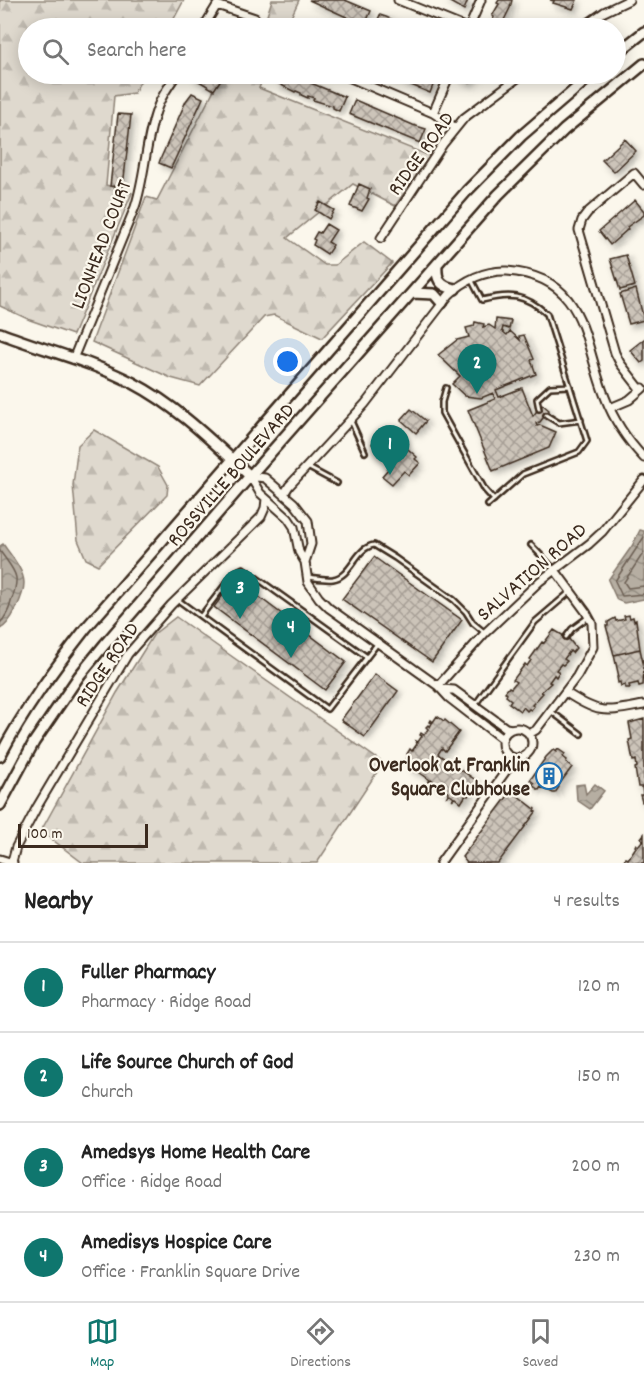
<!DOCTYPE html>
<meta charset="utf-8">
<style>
:root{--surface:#fff;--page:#f6f6f6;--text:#222;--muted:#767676;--line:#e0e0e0;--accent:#0f766e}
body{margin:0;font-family:Dekko,sans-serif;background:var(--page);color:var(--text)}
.scale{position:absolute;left:18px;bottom:15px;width:130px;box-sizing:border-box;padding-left:6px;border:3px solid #3b2a1e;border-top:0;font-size:16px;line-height:21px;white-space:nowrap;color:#3b2a1e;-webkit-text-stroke:4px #fbf7ec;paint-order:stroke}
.you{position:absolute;left:288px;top:362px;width:21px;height:21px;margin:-15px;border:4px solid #fff;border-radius:50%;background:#1a73e8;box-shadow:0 0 0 9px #1a73e833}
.badge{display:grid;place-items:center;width:39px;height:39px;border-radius:50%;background:var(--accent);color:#fff;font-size:20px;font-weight:700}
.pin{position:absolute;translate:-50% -50px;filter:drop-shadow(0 2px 3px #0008)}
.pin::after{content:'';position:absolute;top:32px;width:21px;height:18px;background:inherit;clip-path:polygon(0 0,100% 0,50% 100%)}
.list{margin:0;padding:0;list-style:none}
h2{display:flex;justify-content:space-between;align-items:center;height:78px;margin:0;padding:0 24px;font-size:26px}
h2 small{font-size:20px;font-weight:400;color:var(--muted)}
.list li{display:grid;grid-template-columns:39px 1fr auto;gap:18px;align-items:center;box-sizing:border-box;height:90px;padding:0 24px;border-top:2px solid var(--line)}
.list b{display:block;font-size:22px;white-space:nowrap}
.list p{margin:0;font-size:20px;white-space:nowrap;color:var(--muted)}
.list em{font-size:20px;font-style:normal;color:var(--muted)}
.icon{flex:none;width:33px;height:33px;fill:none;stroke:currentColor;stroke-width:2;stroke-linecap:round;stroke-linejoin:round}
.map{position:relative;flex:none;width:644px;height:863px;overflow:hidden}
.search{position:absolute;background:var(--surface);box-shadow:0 3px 15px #0003;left:18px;right:18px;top:18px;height:66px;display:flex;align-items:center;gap:15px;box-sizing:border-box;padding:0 21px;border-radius:33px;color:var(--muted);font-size:22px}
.sheet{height:438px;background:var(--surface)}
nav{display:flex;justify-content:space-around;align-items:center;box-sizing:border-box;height:84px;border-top:2px solid var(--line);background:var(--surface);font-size:16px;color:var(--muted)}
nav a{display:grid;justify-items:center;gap:3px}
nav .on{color:var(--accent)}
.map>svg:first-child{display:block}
.forest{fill:url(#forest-firs);stroke:#8d8276;stroke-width:1.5}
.water{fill:url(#water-waves);stroke:#85796d;stroke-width:1.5}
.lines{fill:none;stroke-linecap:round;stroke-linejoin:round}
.shore{stroke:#6c5f53;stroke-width:1.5}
.building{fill:url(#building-cross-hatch);stroke:#3b2a1e;stroke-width:1.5;filter:url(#shadow)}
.lane-casing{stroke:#3b2a1e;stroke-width:8}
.street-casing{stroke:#3b2a1e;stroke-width:11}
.secondary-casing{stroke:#3b2a1e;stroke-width:14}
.lane{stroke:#fbf7ec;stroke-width:3}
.street{stroke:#fbf7ec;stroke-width:7}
.secondary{stroke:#fbf7ec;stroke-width:9}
.labels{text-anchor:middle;stroke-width:4.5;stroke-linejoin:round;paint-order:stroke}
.street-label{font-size:21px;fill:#3b2a1e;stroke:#fbf7ec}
.poi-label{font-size:21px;font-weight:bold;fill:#3b2a1e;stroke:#fbf7ec;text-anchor:end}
</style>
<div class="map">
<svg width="644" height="863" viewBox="0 0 644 863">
<defs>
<pattern id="forest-firs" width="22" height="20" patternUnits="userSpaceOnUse" patternTransform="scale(1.5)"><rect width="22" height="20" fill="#dfd9ce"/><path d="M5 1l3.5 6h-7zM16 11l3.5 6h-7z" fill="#c0bab0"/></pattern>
<pattern id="water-waves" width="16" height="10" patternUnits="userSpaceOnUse" patternTransform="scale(1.5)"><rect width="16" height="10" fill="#b6aea2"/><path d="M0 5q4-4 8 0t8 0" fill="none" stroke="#958e83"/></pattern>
<pattern id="building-cross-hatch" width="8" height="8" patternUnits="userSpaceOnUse" patternTransform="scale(1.5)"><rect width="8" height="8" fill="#ccc4b9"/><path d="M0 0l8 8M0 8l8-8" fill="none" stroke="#a79f96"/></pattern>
<filter id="shadow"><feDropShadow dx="3.5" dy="3.5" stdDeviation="3" flood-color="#0004"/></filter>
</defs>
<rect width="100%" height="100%" fill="#fbf7ec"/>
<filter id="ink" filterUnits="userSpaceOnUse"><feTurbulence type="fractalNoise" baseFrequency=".0167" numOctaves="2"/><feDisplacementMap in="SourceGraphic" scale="12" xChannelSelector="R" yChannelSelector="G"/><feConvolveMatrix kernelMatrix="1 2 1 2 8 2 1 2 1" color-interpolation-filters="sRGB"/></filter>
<g filter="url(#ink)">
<path class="forest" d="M0,0H184L169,28H28V74H144L134,93L114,96L106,185L132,193L73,335L30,320L0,306Z
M272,0H299L286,28H263Z
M222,74H265L259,88L430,156L395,206L353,184L287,238L325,265H335L364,242L392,263L322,338L274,315L264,317L200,386L171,378L92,342L146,197L157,200Z
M94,430L158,467L168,485L167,495L98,565L86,559L78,540L73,485L78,445Z
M176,617L383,763L317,863H83L41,831L117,693L154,634Z"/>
<path class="water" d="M640,530L644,531V599L624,603L617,600L608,580L632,546Z
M3,544C10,554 24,570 24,583C24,595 11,624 0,629V546Z
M584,784L586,794L595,784L604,791L590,809L577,800L576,785Z"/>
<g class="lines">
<path class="shore" d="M644,537L615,581L622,596L644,594
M0,551C16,574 21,574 11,602C9,610 6,617 0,623
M644,552L624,582L628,588L644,586"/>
</g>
<path class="building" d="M309,0H345L371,11L365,25L358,22L359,20L354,18L353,20Z
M446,0H468L464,10Z
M499,0H512L510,8L504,20L505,21L502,28H489L494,17L492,16L499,4L497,3Z
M550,0H577L573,9L553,3L554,1Z
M380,15L386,17L412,28H374Z
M194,74H218L223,76L214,90L192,77Z
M281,74H289L345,97L339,111L333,108V106L313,100L314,98L308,96V98L301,95V93L296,91L295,92L277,83Z
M385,74H422L435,80L430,93Z
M460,74H477L475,77L473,76L470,83L458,78Z
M192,93L203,98L171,168L159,163L160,160L186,101Z
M355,100L413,125L426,129L420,143L349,114Z
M118,114L131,115L123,187L110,186Z
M625,139L636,151L614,172L602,160Z
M359,184L370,189L367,198L369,199L362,211L350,206Z
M635,200L644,211V215L627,227L628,229L610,245L599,231Z
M320,202L334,210L329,219L315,210Z
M326,224L336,230L328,242L333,245L327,254L313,245L315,240L313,239L317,232L320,233Z
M626,255L635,286L620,290L610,259Z
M636,289L644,320L629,324L620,294Z
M496,319L511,321L509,329L503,327L502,331L507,335L510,331L520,340L519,336L524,335L534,359L531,360L536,374L496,390L499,397L522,388L533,416L542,404L549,410L540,422L536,423L537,426L540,425L556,432L549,448L493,471L468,410L495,399L493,393L481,398L465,396L452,384L460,376L438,355L457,340L469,337L466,328L474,326L475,322L484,324L483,327L489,325L495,329Z
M644,339V361L641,363L630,350Z
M411,409L426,421L416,433L401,420Z
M385,429L417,457L415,459L420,463L409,475L404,471L392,484L382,476L400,455L396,452L394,455L380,443L376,447L372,444Z
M374,557L462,620L432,662L342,599Z
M235,579L346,662L325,690L214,607Z
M629,615L630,618L633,617L634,621L636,620L640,649L614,655L606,626H608V622L615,618L616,621L625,619L624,616Z
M554,630L569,639L576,648L572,653L570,651L564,659L567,661L563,665L561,664L556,670L559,672L556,677L554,675L549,682L551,683L541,692L543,693L532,705L534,706L531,710L529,709L527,711L523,707L520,711L509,703L511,700L506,696L507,694L505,692L509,687L511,688L516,682L513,680L525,664L527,666L531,660L530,659L542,642L544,643Z
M640,649L644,667L643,685L639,686L638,683L629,685L630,688H625V685L621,686L620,682L618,683L617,677H619L614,655Z
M375,674L398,691L365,737L341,720Z
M437,716L444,721L445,720L459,732L445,751L442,748L438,754L477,781L468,796L466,795L461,803L455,798L452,800L454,798L450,795L447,796L449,793L436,784L435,786L433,785L435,782L432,780L430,783L428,782L430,780L416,770L415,772L413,771L415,769L411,767L408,768L410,765L405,761L409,755L407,754L410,749L412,751L417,744L416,741L418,742L422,736L420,735L421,733L424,735L428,729L426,727L428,725L430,727L432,723L430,722L431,720L433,722Z
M644,719V801L642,802L640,795H643L642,787H638L635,768L637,767L636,760L633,761L629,740L632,739L629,723Z
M558,749L565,754L563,757L567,760L566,762L572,767L558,786L559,787L555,793H553L541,787L539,790L532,785L534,783L530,780L546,757L553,750L556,752Z
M513,792L535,809L534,811L536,812L498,863H467L462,857L510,793L511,794Z
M644,834V863H627L624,860L626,858L628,859L636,847L635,846L636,844L638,846L643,840L641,838Z"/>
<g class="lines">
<defs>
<path id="lane" d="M472,281L482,300C510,293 525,294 547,314L587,441L579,452L523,474L488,505
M446,388L442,402V413L485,490L494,500
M539,409L537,399L550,387L570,386
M546,415L559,423L581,420
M351,421L365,452
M309,468L337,483
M531,545L554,569
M308,577C316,578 325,580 333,579C352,576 355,548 374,545L395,558L454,600L466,612L473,623L484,632
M178,600L327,709L367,657L243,568L235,572L201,616
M566,637L572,629L587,618
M367,657L377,644
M475,705L535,622L570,592
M552,712L581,734"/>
<path id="street" d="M398,0L467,28
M203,28L217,5L255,18
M469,28L481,0
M581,28L604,12L629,0
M341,74L433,113L456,128
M433,113L450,74
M381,238L443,144L464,118L523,74
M73,359L135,207C146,174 145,139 158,106C162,95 170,84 177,74
M641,390L620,363L615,353L579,230L582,220L588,212L634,173L644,185
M610,408L629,400L643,388
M250,476L260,493L288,518L294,527L299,552L305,562L308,582L319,598L329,608L438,686L449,698L502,739
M250,476L265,478L294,503L308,521L311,544L305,562
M284,494L289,486L365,404L449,295C464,280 486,270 507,271C587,277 582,339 605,397C614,421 627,440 644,458
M438,686L485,633L540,581L589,544L602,532L644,480
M442,689L454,690L506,728L512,729
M565,692C600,715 604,712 644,705
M502 743a15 15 0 1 1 30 0a15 15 0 1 1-30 0Z
M529,734L536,730L577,676L593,647L592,623L586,612L555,570
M0,859L13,863
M12,862L16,847L37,807L128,654L171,605L261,517L265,508L266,499
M440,863L508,768L512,757"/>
<path id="secondary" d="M616,54L644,32
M437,264C436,279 439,286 455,289
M412,293L434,294L442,303
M0,333C43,350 91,361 133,383C177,406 213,442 250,476
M0,756C24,710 54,669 86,628L466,192L521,136L593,74
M0,805L34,742L79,676L105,644L250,476L498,195L564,130L644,64"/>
</defs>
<use href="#lane" class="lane-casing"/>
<use href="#street" class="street-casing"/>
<use href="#secondary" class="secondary-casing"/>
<use href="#lane" class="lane"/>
<use href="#street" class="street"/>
<use href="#secondary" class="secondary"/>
</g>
</g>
<defs>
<symbol id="building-ring" viewBox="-11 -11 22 22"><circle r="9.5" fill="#fbf7ec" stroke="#1f6fb2" stroke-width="1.5"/><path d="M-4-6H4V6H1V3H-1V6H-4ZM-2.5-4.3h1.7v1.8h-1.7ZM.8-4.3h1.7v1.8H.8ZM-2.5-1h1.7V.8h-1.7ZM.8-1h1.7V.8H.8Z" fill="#1f6fb2"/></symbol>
</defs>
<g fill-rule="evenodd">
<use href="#building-ring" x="534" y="761" width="30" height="30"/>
</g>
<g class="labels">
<g class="street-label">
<text transform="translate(420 153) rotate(-54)" y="7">RIDGE ROAD</text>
<text transform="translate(100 244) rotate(-69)" y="7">LIONHEAD COURT</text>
<text transform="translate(230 474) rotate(-49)" y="7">ROSSVILLE BOULEVARD</text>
<text transform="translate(531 571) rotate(-41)" y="7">SALVATION ROAD</text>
<text transform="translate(106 664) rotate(-56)" y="7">RIDGE ROAD</text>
</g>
<g class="poi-label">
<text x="530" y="771">Overlook at Franklin<tspan x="530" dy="24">Square Clubhouse</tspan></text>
</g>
</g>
</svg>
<div class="scale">100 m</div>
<div class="you"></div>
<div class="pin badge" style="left:390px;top:475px">1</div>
<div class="pin badge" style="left:477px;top:394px">2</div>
<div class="pin badge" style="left:240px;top:619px">3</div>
<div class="pin badge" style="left:291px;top:658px">4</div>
<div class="search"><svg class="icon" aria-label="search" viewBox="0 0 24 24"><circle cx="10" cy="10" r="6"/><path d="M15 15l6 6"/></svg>Search here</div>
</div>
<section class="sheet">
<h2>Nearby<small>4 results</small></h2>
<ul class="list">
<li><span class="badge">1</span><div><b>Fuller Pharmacy</b><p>Pharmacy · Ridge Road</p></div><em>120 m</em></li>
<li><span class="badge">2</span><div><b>Life Source Church of God</b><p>Church</p></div><em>150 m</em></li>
<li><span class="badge">3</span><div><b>Amedsys Home Health Care</b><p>Office · Ridge Road</p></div><em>200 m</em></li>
<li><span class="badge">4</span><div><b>Amedisys Hospice Care</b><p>Office · Franklin Square Drive</p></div><em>230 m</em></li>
</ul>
</section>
<nav>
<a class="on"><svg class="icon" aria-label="map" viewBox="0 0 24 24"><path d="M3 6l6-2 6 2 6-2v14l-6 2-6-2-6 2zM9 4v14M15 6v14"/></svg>Map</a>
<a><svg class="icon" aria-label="directions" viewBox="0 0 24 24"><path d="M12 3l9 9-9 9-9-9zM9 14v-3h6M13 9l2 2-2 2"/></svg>Directions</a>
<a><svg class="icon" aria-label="saved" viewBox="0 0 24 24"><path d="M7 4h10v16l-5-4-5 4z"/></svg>Saved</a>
</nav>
